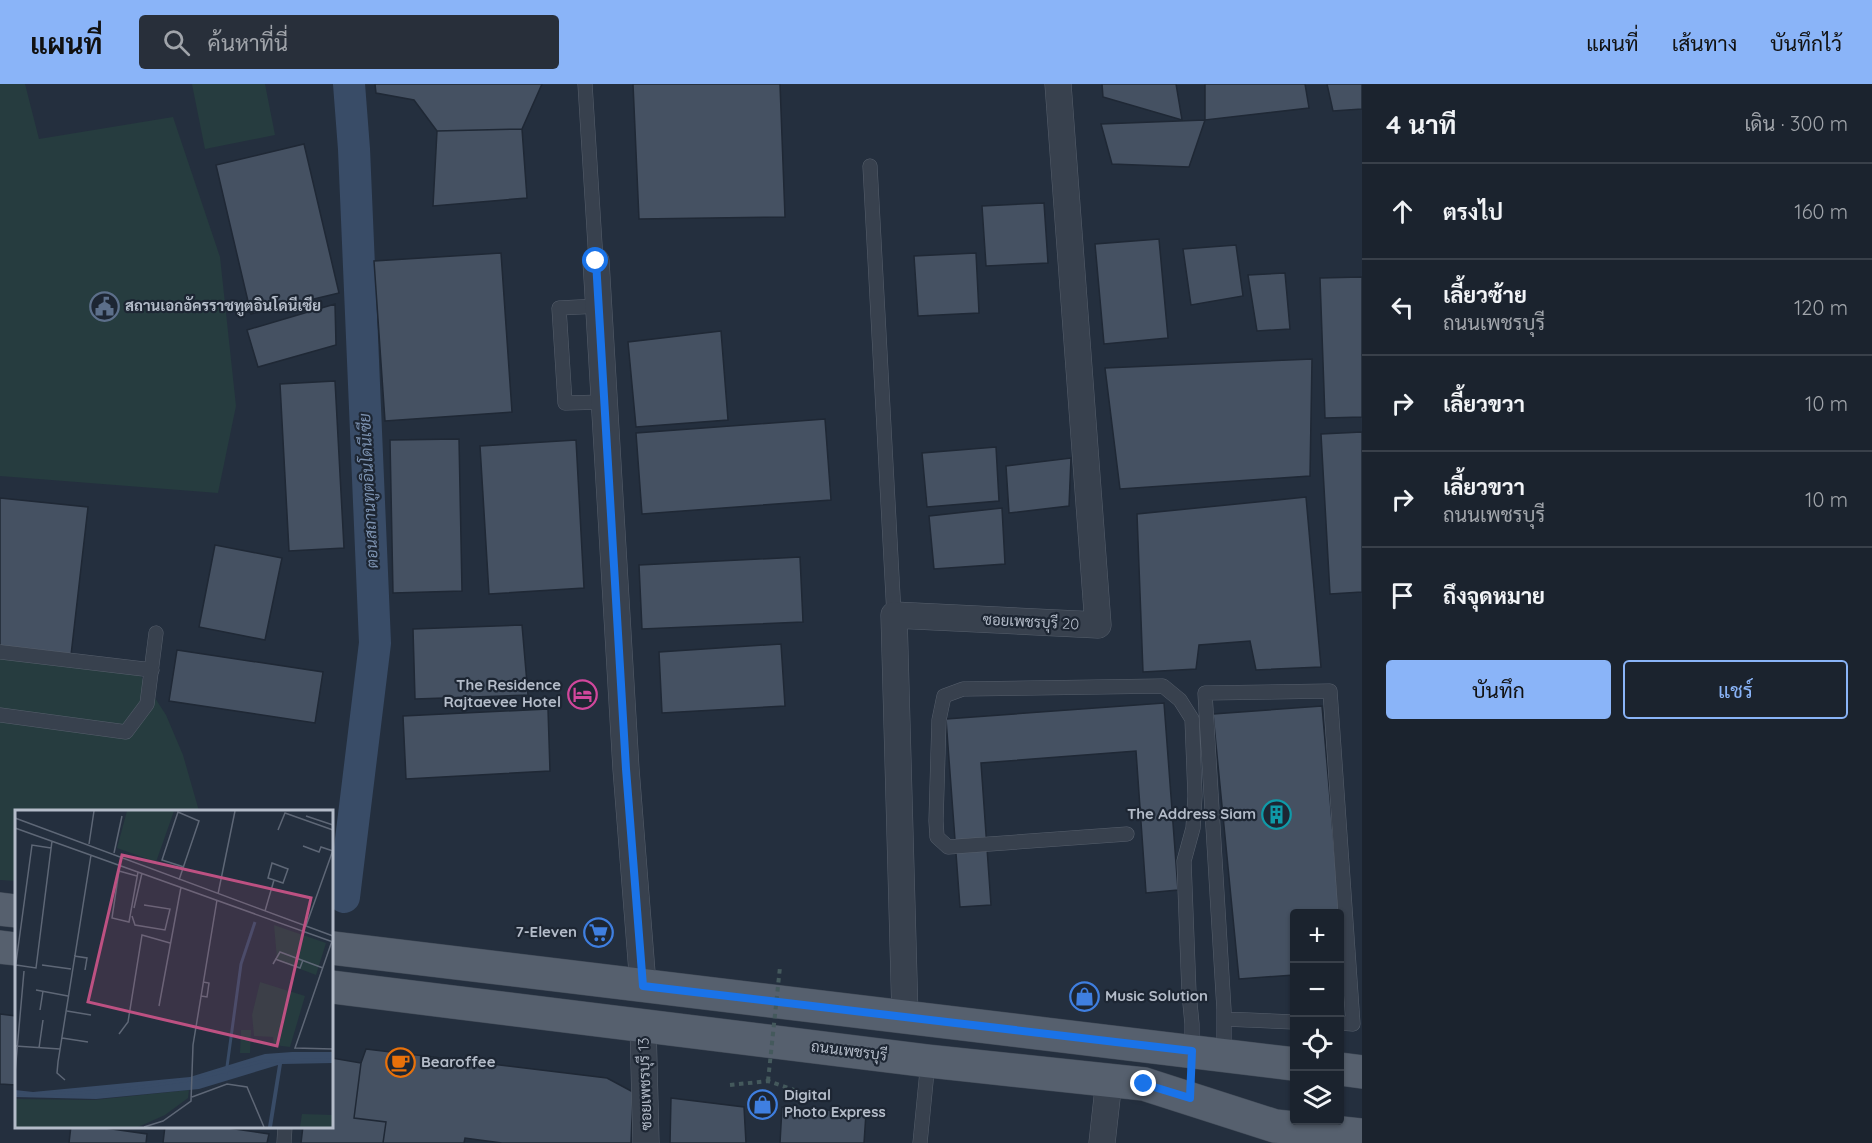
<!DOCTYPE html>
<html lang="th">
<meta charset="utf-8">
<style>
:root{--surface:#1b232e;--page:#282f3a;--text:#f1f3f6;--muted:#a0a4aa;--line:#39404a;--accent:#8ab4f8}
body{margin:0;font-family:Quicksand,Sarabun,sans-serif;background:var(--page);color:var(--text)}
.controls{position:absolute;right:18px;bottom:18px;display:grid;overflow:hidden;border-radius:6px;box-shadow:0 2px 4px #0004}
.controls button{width:54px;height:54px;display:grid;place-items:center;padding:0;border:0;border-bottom:2px solid var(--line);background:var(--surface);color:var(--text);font:30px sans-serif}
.stop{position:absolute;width:18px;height:18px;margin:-14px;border:4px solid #1a73e8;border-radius:50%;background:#fff}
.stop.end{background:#1a73e8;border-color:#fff;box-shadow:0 2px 6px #0008}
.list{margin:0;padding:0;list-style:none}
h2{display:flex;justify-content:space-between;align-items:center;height:78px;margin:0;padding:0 24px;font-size:26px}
h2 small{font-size:20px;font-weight:400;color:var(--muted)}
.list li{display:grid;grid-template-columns:39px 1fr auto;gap:18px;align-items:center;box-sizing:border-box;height:96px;padding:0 24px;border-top:2px solid var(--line)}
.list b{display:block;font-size:22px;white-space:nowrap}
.list p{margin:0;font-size:20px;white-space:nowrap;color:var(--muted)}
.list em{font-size:20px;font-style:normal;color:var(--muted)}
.actions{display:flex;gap:12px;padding:18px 24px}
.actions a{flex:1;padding:14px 0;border:2px solid var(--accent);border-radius:6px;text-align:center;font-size:21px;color:var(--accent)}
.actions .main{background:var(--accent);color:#111}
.icon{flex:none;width:33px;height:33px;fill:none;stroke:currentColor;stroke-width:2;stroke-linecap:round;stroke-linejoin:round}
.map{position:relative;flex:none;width:1362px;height:1059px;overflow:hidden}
header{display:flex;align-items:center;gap:36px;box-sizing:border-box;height:84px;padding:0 30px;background:var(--accent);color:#111}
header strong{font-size:28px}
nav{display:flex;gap:33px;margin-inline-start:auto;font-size:21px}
.search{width:420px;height:54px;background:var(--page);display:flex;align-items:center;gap:15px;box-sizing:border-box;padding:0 21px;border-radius:6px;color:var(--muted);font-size:22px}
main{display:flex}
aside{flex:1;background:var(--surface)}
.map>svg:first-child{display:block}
.green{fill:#263c3f}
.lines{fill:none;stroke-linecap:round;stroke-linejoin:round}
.canal{stroke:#394c67;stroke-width:32}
.building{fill:#455162;stroke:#1f2835;stroke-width:1.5}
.lane-casing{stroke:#565f6c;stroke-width:15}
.street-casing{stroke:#565f6c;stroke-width:27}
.primary-casing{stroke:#414a57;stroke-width:34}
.path{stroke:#44595c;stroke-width:4;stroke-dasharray:4.5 4.5;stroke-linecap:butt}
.lane{stroke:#38414e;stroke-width:14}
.street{stroke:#38414e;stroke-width:26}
.primary{stroke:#56606e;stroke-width:33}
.path-bridge{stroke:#44595c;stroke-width:4;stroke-dasharray:4.5 4.5;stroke-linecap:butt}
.route{stroke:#1a73e8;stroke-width:8}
.labels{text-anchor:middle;stroke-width:4.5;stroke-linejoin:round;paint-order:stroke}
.poi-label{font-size:15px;font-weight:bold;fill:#b4bcc9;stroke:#1d2633;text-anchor:start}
.street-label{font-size:15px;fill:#b4bcc9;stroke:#1d2633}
.water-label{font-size:16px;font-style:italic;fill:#7c92b1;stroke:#1d2633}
.inset-river{fill:none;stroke:#394c67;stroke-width:3}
.inset-road{fill:none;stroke:#5e6776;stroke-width:1.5}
.view{fill:#bd5182;fill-opacity:0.15;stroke:#bd5182;stroke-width:3}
.inset-edge{fill:none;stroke:#b4bcc9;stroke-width:3}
</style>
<header>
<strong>แผนที่</strong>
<div class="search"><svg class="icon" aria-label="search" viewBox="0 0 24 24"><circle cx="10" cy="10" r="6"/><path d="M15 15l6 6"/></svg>ค้นหาที่นี่</div>
<nav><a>แผนที่</a><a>เส้นทาง</a><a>บันทึกไว้</a></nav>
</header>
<main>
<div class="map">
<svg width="1362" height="1059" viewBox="0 0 1362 1059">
<rect width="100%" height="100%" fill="#242f3e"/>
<path class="green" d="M0,0H25L39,55L173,33L220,173L236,322L218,409L0,392Z
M192,0H265L275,51L205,65Z
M0,565L135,583L166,631L183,671L199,727L16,728V797L0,796Z"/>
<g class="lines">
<path class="canal" d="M344,813L375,559L354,65L349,0"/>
</g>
<path class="building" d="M375,0H542L522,45L437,47L414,16L376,9Z
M633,0H780L785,133L639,135Z
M1102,0H1176L1182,36L1103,13Z
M1205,0H1305L1309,24L1205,36Z
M1327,0H1362V25L1333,27Z
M1205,36L1189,83L1112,80L1101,40Z
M522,45L527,114L433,122L437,47Z
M304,60L339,209L251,230L216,81Z
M1044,119L1048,179L986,182L982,122Z
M1159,155L1168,254L1104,260L1095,160Z
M1236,161L1243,212L1191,221L1183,165Z
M501,169L512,328L385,337L374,177Z
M976,169L979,229L918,232L914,172Z
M1285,189L1290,245L1257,247L1248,191Z
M1362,193V333L1325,334L1320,194Z
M335,220L336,261L258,283L247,246Z
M721,247L728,336L636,343L628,258Z
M1312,275L1310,392L1120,405L1105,284Z
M335,297L344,464L289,467L280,300Z
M825,335L831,416L642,430L636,349Z
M1362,348V508L1330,510L1321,350Z
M459,355L462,507L393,509L390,356Z
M576,356L584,504L489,510L480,362Z
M996,363L999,417L927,423L922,369Z
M1071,374L1069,422L1009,429L1006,382Z
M1306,413L1321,583L1256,586L1250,557L1199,561L1196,585L1143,588L1137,430Z
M0,414L88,423L71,571L0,563Z
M1002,424L1005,480L934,485L929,432Z
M215,461L282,474L265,556L199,543Z
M800,473L803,538L642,545L639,481Z
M522,541L528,611L415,615L413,545Z
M781,560L785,622L662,629L659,568Z
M177,566L323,588L315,639L169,617Z
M1164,619L1178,806L1146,809L1136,667L981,679L991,821L960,823L946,635Z
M1322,622L1345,887L1340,888V830H1294V891L1239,895L1213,630Z
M548,625L550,687L406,695L403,632Z
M0,930L16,932V1001L0,1000Z
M366,965L607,994L633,1008L631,1059H502L465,1054L464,1059H383L386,1038L354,1034L361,979Z
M332,974L361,979L354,1034L386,1038L383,1059H301L303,1042H332Z
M671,1014L744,1023L746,1059H670Z
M782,1023L866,1029L864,1059H780Z
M71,1042H91L147,1050L146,1059H69Z
M165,1042H214L269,1050L267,1059H163Z"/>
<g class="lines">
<defs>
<path id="lane" d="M585,0L596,177
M870,82L894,531
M599,222L559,224L565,319L604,318
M0,568L152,586
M0,631L126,648L147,620L156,549
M1127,750L948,763L937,753L936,737L939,636L944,612L963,605L1163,602L1180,616L1192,635L1195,712L1193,744L1184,777L1189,909L1192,940V967
M1224,935L1294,938
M1224,971V926L1205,609L1330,607L1353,940L1340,939
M284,1059L285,1042
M920,1059L928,977"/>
<path id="street" d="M596,177L626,685L643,901
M905,932L894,531L1098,541L1058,0
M643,941L646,1059
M1102,1059L1109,996"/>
<path id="primary" d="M0,825L16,827
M0,863L16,865
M332,864L1294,980
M332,903L928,977L1144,1000L1275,1042L1362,1051
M1340,985L1362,988"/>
</defs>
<use href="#lane" class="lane-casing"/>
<use href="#street" class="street-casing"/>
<use href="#primary" class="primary-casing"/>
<path class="path" d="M730,1001L768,997L803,1009"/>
<use href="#lane" class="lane"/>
<use href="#street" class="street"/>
<use href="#primary" class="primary"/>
<path class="path-bridge" d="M768,997L780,883"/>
</g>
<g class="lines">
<path class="route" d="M596,177L626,685L643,902L1192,967L1190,1014L1144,1000"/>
</g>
<defs>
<symbol id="civic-ring" viewBox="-11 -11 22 22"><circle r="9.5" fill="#1d2633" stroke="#5c6f8a" stroke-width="1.5"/><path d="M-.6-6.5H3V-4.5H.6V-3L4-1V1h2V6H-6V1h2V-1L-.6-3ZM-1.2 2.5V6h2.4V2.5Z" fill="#5c6f8a"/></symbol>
<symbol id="hotel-ring" viewBox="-11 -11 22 22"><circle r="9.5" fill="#1d2633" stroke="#d1479c" stroke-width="1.5"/><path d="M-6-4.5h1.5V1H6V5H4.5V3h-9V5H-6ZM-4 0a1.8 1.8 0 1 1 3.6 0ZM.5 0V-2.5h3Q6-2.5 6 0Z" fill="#d1479c"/></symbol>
<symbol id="building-ring" viewBox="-11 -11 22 22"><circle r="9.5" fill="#1d2633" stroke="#0f9aa8" stroke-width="1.5"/><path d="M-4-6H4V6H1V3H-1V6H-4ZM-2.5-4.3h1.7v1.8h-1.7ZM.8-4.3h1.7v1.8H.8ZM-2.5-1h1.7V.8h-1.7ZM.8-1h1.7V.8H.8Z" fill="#0f9aa8"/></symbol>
<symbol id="supermarket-ring" viewBox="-11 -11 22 22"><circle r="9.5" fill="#1d2633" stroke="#3f7fe0" stroke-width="1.5"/><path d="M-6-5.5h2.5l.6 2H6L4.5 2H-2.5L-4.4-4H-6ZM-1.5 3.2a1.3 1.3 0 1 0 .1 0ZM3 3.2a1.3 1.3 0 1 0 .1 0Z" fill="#3f7fe0"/></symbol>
<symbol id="shop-ring" viewBox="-11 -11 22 22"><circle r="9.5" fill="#1d2633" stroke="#3f7fe0" stroke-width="1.5"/><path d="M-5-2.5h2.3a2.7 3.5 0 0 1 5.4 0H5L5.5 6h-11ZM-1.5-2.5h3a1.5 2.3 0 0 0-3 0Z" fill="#3f7fe0"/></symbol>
<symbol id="cafe-ring" viewBox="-11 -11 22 22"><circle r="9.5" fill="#1d2633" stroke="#e8710a" stroke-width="1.5"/><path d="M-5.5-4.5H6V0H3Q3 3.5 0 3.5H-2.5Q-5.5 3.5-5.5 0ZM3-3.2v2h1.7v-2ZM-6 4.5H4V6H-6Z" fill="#e8710a"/></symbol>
</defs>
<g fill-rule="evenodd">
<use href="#civic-ring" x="88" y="206" width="33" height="33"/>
<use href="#hotel-ring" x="566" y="594" width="33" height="33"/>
<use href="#building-ring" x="1260" y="714" width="33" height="33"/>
<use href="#supermarket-ring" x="582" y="832" width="33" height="33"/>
<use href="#shop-ring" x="1068" y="896" width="33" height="33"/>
<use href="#cafe-ring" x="384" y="962" width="33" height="33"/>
<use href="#shop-ring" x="746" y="1004" width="33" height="33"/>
</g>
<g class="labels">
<g class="poi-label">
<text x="125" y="227">สถานเอกอัครราชทูตอินโดนีเซีย</text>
<text x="561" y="606" text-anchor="end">The Residence<tspan x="561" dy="17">Rajtaevee Hotel</tspan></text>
<text x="1256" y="735" text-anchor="end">The Address Siam</text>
<text x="577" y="853" text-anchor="end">7-Eleven</text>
<text x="1105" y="917">Music Solution</text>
<text x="421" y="983">Bearoffee</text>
<text x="784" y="1016">Digital<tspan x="784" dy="17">Photo Express</tspan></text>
</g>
<g class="street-label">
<text transform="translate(1031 538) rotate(3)" y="5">ซอยเพชรบุรี 20</text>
<text transform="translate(849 967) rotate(7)" y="5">ถนนเพชรบุรี</text>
<text transform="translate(645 1000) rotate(-92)" y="5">ซอยเพชรบุรี 13</text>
</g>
<g class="water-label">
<text transform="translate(368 407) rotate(-93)" y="6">ตอนสถานทูตอินโดนีเซีย</text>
</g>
</g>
<g transform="translate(15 726)">
<rect width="318" height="318" fill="#242f3e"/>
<path d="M112,1H159L141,52L102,38ZM259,115L311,133L301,165L262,150ZM245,172L290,186L275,237L259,235L258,227L239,226L237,205ZM226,220H236L235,243H225ZM174,280L173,288L150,305L123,317H0V289L79,290ZM287,304L318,305V317H285Z" fill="#263c3f"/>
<path d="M277,242H318V253L267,254L257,317H253L263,255L184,279L81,289L0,287V280L18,282L175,267L250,244Z" fill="#394c67"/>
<path class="inset-river" d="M211,264L226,154L240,112M180,269L248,251L318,250M0,284L91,282L175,270"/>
<path class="inset-road" d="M291,6L318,15M0,8L318,126M0,18L318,132M263,20L270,3L318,20M74,34L79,1M288,36L304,42L306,37L318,41M99,43L107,6M257,53L273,59L268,73L253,68ZM122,66L104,61L97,108L114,112L123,62M164,70L184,11L163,2L147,50L169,57M203,84L220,1M119,98L127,63M250,101L259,70M117,106L120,115L150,120L155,99L129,95M291,116L318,40M317,131L280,238L318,239M59,146L72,148L70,160M260,149L285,158L288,150M258,154L265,142L308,158M1,155L21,158L37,31M27,155L56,159M0,160L17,35L36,38M21,180L53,186M186,186L192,187L194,173L188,172M144,196L166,77M25,200L28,181M52,201L76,205M104,224L113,212L127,125L155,133M47,228L73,232M0,236L45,239M24,238L28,210M0,263L9,161M50,270L42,263L43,252L76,45M177,287L212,274L232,277L249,317M129,317L148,311L176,291L178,235L202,90"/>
<path class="view" d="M107,45L296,88L262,236L73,192Z"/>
<rect width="318" height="318" class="inset-edge"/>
</g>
</svg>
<div class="controls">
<button>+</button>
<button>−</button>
<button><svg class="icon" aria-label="locate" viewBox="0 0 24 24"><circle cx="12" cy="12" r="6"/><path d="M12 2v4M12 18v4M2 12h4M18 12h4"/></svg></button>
<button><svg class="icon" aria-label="layers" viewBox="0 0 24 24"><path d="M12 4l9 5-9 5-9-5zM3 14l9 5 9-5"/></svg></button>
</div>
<div class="stop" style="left:596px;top:177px"></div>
<div class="stop end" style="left:1144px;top:1000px"></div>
</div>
<aside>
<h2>4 นาที<small>เดิน · 300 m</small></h2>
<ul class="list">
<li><svg class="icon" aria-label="ahead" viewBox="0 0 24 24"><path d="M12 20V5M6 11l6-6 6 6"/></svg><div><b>ตรงไป</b></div><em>160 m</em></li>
<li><svg class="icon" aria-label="left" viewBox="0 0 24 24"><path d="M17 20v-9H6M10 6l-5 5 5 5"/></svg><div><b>เลี้ยวซ้าย</b><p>ถนนเพชรบุรี</p></div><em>120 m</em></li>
<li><svg class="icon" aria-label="right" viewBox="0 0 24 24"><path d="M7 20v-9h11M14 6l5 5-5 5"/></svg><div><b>เลี้ยวขวา</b></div><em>10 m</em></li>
<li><svg class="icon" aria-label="right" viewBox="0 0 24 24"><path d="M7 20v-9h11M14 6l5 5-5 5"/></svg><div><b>เลี้ยวขวา</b><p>ถนนเพชรบุรี</p></div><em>10 m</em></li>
<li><svg class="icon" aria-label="arrive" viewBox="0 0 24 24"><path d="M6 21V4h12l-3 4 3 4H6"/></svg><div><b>ถึงจุดหมาย</b></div></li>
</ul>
<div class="actions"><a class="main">บันทึก</a><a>แชร์</a></div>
</aside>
</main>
